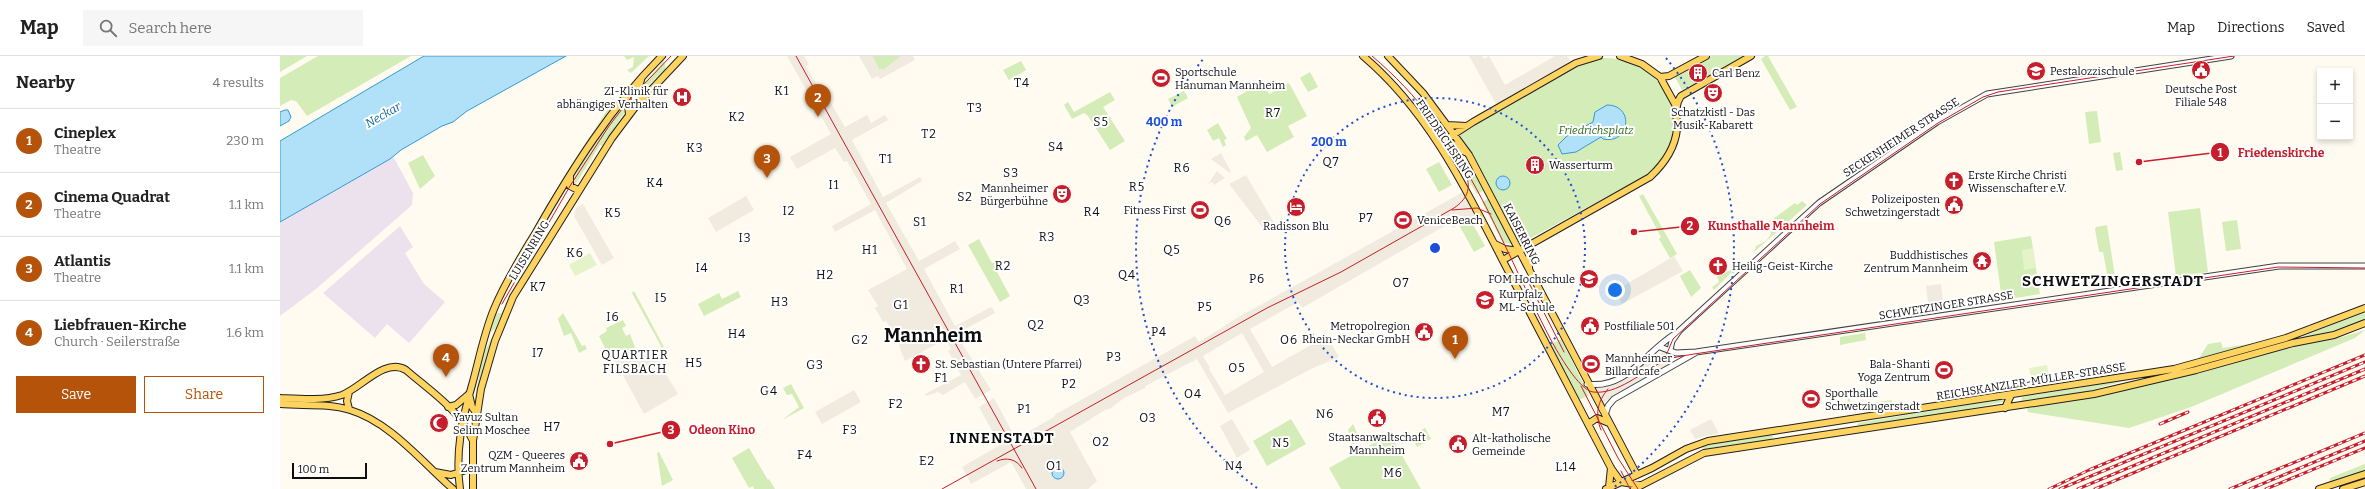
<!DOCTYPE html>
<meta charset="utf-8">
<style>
:root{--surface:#fff;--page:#f6f6f6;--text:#222;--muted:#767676;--line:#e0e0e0;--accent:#b45309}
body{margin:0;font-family:Bitter,serif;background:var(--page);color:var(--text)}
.controls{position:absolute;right:12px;top:12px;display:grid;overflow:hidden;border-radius:0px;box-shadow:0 2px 6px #0003}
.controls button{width:36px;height:36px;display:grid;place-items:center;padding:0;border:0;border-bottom:1px solid var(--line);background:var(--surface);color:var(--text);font:20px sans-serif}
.scale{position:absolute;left:12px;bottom:10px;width:75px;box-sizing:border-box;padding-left:4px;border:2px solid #0e0e0e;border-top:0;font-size:11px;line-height:14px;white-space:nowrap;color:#0e0e0e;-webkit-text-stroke:3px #fff;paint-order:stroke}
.you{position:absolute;left:1335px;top:234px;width:14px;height:14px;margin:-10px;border:3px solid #fff;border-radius:50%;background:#1a73e8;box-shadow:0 0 0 6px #1a73e833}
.badge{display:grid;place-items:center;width:26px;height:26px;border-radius:50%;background:var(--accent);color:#fff;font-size:13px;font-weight:700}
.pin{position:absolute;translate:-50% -33px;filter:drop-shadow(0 1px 2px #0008)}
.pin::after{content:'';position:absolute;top:21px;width:14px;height:12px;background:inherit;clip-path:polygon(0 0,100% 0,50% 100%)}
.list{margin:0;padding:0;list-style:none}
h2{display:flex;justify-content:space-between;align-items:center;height:52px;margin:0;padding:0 16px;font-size:17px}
h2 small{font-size:13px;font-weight:400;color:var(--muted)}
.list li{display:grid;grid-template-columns:26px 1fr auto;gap:12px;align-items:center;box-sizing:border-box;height:64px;padding:0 16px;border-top:1px solid var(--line)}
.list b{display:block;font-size:15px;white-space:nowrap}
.list p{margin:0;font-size:13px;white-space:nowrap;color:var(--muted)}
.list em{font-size:13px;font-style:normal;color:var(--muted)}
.actions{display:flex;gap:8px;padding:12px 16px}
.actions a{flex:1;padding:9px 0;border:1px solid var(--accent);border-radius:0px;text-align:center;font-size:14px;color:var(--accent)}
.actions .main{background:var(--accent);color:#fff}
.icon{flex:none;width:22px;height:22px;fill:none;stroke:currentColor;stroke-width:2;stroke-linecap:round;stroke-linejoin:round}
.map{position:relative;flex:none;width:2085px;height:433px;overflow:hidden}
header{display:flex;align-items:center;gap:24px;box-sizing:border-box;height:56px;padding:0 20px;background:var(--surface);border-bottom:1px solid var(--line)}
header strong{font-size:19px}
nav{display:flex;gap:22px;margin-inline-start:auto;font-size:14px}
.search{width:280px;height:36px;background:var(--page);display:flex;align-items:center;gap:10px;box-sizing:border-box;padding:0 14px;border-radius:0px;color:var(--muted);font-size:15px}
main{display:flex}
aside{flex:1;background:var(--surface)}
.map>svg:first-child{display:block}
.industrial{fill:#ece2ed}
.green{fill:#d4ecb7}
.pitch{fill:#e5f3c9}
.plaza{fill:#f0ebde;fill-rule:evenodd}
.water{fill:#b1e1f9;stroke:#3499d5}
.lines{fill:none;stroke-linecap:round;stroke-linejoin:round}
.minor-casing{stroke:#414141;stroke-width:7}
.major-casing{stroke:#1f1f1f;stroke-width:8}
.minor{stroke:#fff;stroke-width:5}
.major{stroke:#ffd360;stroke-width:6}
.tram{stroke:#c61e2b;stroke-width:1}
.rail-casing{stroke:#c61e2b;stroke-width:3}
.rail{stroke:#fff;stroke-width:1.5;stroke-dasharray:4.5;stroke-linecap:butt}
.ring{fill:none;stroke:#1d4ed8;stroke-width:2;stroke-dasharray:2 4}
.labels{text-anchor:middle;stroke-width:4;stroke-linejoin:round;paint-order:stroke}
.poi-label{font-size:11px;fill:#0e0e0e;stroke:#fff;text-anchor:start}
.park-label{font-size:11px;font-style:italic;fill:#2d6a1b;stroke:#fff}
.street-label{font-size:11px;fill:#0e0e0e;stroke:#fff}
.neighbourhood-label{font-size:12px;letter-spacing:1px;fill:#0e0e0e;stroke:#fff}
.water-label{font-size:12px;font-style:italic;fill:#106aa7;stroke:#fff}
.district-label{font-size:15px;font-weight:bold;letter-spacing:1px;fill:#0e0e0e;stroke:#fff}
.town-label{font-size:19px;font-weight:bold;fill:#0e0e0e;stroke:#fff}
.centre{fill:#1d4ed8;stroke:#fff;stroke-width:2}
.ring-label{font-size:12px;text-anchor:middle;font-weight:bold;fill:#1d4ed8;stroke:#fff;stroke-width:4;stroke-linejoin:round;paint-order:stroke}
.leader{fill:none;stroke:#c61e2b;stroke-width:1.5}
.callout-dot{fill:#c61e2b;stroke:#fff;stroke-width:1.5}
.mark-label{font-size:12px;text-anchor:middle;font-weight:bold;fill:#fff}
.callout-label{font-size:12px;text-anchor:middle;font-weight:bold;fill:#c61e2b;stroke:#fff;stroke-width:4;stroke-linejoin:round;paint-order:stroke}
</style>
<header>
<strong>Map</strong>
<div class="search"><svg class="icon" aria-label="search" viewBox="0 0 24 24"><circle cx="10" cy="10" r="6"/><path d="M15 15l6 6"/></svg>Search here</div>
<nav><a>Map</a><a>Directions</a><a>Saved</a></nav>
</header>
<main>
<aside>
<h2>Nearby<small>4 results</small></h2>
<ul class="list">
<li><span class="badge">1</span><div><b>Cineplex</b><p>Theatre</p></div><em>230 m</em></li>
<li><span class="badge">2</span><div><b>Cinema Quadrat</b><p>Theatre</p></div><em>1.1 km</em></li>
<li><span class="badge">3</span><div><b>Atlantis</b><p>Theatre</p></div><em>1.1 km</em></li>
<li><span class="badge">4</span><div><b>Liebfrauen-Kirche</b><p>Church · Seilerstraße</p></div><em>1.6 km</em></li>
</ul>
<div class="actions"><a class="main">Save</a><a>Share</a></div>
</aside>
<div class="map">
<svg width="2085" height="433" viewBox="0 0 2085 433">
<rect width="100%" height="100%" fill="#fffbf0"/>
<path class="industrial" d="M113,100L133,137L132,149L36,233L0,260V166Z
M120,170L133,191L125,197L144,228L165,246L129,287L107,268L95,282L43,237Z"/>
<path class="green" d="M0,0H27L0,16Z
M38,0H131L27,60L16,45L11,44L0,50V22Z
M344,0H369L351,17L347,14L353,11L354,1L347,4Z
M592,0H621V1L603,14L599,13Z
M1432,0H1466L1402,34L1395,21Z
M1485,0H1488L1517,51L1510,54L1481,3Z
M1322,2C1368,0 1409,45 1390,90C1385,102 1377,111 1367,119L1240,188L1179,78L1297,10Z
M383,3L386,13L364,33L361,29L379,11Z
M741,5L746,14L729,24L723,14Z
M1030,16L1038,31L1028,36L1020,22Z
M982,26L989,38L1009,27L1027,60L1008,70L1014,81L987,96L977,79L966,85L964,81L971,72L957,41Z
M904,35L908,42L892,51L888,43Z
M830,36L835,44L823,51L845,85L830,94L808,60L804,57L792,63L784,49L788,46L794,56Z
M346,46L345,56L322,90L320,89L295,129L292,125L317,81L342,47Z
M329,51L331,52L293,107Z
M1817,55L1821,86L1809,88L1805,56Z
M938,67L947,83L944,84L946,89L943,91L939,82L933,85L927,74Z
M1840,96L1843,114L1836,115L1833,97Z
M1176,97H1179L1205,134L1197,138L1173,100Z
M143,99L155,120L140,133L128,107Z
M1159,106L1172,129L1159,136L1146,113Z
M1363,138L1397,198L1390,202L1379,183L1381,181L1359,140Z
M1210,142L1231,186L1230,188L1223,187L1202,146Z
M1522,145L1527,149L1474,196L1476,190L1486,185L1491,178L1489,171L1483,174L1482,171L1515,147L1517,149Z
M1920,152L1928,216L1896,220L1888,156Z
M1190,163L1205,190L1194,196L1179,169Z
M1957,164L1961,193L1946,195L1942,166Z
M1827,169L1836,227L1829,228L1823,196H1819L1815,173L1816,171Z
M1751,180L1760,238L1722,244L1714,186Z
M699,183L712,207L715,206L719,214L717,216L730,240L720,246L688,189Z
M1452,213V216L1434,234L1432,231L1439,226L1437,221Z
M1410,214L1421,232L1411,241L1400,220Z
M354,235L384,291L382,292L352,237Z
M458,235L461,241L424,260L418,248L439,237L442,243Z
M2085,255V264C2071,270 2037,285 2022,281Z
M215,257H222L215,273L211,276Z
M283,257L302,290L305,289L307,293L299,297L291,277L284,280L278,263Z
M343,264L346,270L342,272L346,280L350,278L356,294L327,296L319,280L327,275L326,272Z
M2085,274L2075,282L1911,351L1849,372L1748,356L1747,352L1826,338L2010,291L2062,281Z
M1585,277L1586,284L1560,289V281Z
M212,281L196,348L194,347L203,299Z
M1281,283L1309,339L1299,344L1270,289Z
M1941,286L1943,292L1975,287L1919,302L1928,288Z
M1851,323L1808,335L1741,347L1742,341Z
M511,328L524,352L502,364L519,351L512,338L507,339L503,332Z
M1567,339H1569L1571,350L1612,344V347L1569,353Z
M1728,342L1723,346L1669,357L1578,371V367Z
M1011,363L1026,388L987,410L973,385Z
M1073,368L1080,384L1072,389L1068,374Z
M1145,372L1151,383L1137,391L1131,380Z
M1110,378L1141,433H1061L1049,412Z
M1492,378L1493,383L1424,393L1422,391L1447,384Z
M469,392L488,424L489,423L495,433H474L473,430L469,432L452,402Z
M379,396L393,424L382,430L377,397Z
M2085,408V416L2049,429L2050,422Z"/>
<path class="pitch" d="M1753,192L1756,212L1744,214L1742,194Z
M310,197L317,209L295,220L289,209Z
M1767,309L1769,319L1751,322L1749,312Z"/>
<path class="plaza" d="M507,0H524L529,8L526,10L542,38L545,37L565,71L587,59L591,67L605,59L608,64L572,84L603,141L640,121L642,125L606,147L639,205L675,185L680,193L644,213L675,270L711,251L713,253L715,257L676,278L711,334L695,343L685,326L663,339L658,336L646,340L645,338L681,319L668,295L671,293L666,283L625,305L619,290L620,285L619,282L617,283L606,265L603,266L595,252L598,250L588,234L627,213L595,154L555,176L552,170L591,148L567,105L564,106L555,92L517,113L510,101L551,78Z
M579,0H592L599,13L603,14L621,0H633L635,4L600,23L598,20L592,23Z
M1189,0H1202L1204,3L1209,0L1225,29L1275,0H1287L1290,4L1285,9L1216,48Z
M941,97L951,116L950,117L931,103Z
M937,115L945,122L934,129L932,126L928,128Z
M966,119L996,170L986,176L949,128Z
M1183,136L1195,160L1173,172L1170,167L1022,252L1018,246L970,273L992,311L1047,280L1059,301L1031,313L948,357L917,303L865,330V332L844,342L830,353L825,354L790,376L817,425L808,433H746L731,406L691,428L682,411L720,389L699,351L714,342L736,383L774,361L776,358L915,280L919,286L957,262ZM962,277L984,316L945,339L929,313L930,312L923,300Z
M466,140L474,154L436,176L428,162Z
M303,148L334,202L322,209L294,160L296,152Z
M1394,200L1403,215L1342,248L1335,235Z
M1661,228L1664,253L1649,255L1646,230Z
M1385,295L1392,309L1323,347L1316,333Z
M374,298L398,338L364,358L334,303Z
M574,334L581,346L542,368L535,356Z
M952,363L970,394L957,402L940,370Z
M1431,363L1439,377L1415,383L1410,374Z"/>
<path class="water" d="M144,0H286L187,55L173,66L162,70L121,94L110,103L0,166V85Z
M1327,49C1355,49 1350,89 1323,83L1321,81L1296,96L1282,98L1278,89L1287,80L1313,66L1315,56Z
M5,54H8L11,61L9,65L0,70V56Z
M1216 127a7 7 0 1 1 14 0a7 7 0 1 1-14 0Z
M772 417a6 6 0 1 1 12 0a6 6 0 1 1-12 0Z"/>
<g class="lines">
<defs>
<path id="minor" d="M1380,291L1396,297L1416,296L1999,210H2085
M1390,294L1392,285L1399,275L1539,147L1657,66L1707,38L1951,0
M1307,328C1347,334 1366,295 1395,278
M1325,359L1328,350L1334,343L1415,297"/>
<path id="major" d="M1083,0C1148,55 1185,131 1223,205C1259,274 1295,343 1331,412L1341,426
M1108,0L1143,37L1189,99L1357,419
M1340,0L1362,8L1380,21L1396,50
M1380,21L1389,20L1426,0
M347,37L349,59
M360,46L358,34L361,24
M1168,69L1186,70
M1159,88L1193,66L1296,7L1319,0
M1161,88H1173L1185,96
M1165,98L1174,94L1182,95
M290,120V130L298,134
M1215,188L1225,193L1239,195
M1249,189V212
M1223,204L1370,121C1384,108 1395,93 1397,73C1397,61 1394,50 1401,40L1471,0
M189,338L192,351L197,358
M0,342C20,343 43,345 62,339C81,332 105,301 126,314C149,334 180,354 192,383
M0,348C23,350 48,347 70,354C110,366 142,406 173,433
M168,351L176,349L189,338
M1725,352L1731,339
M69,353L67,345L69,336
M1308,368L1317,362L1329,367
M155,416L171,419L192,412
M1341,426L1360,429
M1329,431L1331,412
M180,433C175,397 182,363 192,329C199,304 204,277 214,253C225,226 241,201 256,176C292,113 330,52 382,0
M193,433V385L201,333L215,285L233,241L332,82L356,50L403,0
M1326,433L1372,412L1406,393L1428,385L1894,313L2006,282L2085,252
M1354,433L1424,397L1814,338L1916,314L2013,287L2054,279L2085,267
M2039,433L2085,418
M2063,433L2085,426"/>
</defs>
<use href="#minor" class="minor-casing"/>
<use href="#major" class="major-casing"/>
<use href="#minor" class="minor"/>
<use href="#major" class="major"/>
<path class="tram" d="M516,0L756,433
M1092,0C1186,79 1216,179 1271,284C1278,297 1299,334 1313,336C1337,339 1362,316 1382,306C1392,301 1403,300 1414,298L1998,211L2085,212
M1172,154L1197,152L1211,158
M1248,225L1284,296
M222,248L290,130L329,70L349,44L391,0
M1379,307L1385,302L1393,283L1540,148L1658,67L1703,41L1718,36L1954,0
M1301,330L1338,402L1358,433
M1321,374C1315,359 1317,346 1328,333
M717,405C727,401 736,403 742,412
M1341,415L1350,433
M662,433L987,252L1061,216L1174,152C1186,144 1192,133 1186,119"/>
<defs>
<path id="rail" d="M1880,368L1908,356
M1769,433L1809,414L2085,299
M1780,433L2085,306
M1798,433L2085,313
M1815,433L2085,320
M1950,433L2085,377
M1970,433L2085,385
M1986,433L2085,392"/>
</defs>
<use href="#rail" class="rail-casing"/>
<use href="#rail" class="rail"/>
</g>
<g class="ring">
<circle cx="1155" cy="192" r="150"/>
<path d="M977 432A299 299 0 0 1 924 2M1386 2A299 299 0 0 1 1333 432"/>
</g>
<defs>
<symbol id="civic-disc" viewBox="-11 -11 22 22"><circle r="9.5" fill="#c61e2b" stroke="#fff"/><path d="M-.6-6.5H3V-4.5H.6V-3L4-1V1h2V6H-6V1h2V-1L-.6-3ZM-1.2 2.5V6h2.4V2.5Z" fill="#fff"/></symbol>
<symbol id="school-disc" viewBox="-11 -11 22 22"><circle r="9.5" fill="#c61e2b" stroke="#fff"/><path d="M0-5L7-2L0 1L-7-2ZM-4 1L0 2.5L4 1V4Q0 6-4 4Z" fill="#fff"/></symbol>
<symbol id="building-disc" viewBox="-11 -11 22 22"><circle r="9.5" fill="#c61e2b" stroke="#fff"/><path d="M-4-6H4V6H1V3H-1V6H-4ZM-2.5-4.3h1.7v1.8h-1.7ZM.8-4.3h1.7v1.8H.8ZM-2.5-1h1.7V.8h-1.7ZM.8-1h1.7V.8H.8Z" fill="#fff"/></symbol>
<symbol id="stadium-disc" viewBox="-11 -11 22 22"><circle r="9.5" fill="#c61e2b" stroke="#fff"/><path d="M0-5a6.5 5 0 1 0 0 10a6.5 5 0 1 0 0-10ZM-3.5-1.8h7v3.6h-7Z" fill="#fff"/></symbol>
<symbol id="theatre-disc" viewBox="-11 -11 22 22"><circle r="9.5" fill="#c61e2b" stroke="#fff"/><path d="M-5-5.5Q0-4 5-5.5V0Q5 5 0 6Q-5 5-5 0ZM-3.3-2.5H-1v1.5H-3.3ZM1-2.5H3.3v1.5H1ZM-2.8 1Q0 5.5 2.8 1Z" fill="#fff"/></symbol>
<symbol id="hospital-disc" viewBox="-11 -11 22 22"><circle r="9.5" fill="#c61e2b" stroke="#fff"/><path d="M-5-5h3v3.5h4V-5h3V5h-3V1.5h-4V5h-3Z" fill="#fff"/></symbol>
<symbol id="church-disc" viewBox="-11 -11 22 22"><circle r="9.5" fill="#c61e2b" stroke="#fff"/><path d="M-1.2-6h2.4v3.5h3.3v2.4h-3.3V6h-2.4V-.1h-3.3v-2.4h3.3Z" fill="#fff"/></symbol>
<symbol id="hotel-disc" viewBox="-11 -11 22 22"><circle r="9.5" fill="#c61e2b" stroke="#fff"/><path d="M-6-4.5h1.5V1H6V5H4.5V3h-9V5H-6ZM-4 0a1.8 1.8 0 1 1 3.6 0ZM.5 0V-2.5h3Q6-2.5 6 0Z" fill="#fff"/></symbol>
<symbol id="temple-disc" viewBox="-11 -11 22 22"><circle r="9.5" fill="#c61e2b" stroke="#fff"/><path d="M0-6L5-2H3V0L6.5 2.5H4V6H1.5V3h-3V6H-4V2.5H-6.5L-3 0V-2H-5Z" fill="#fff"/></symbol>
<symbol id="university-disc" viewBox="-11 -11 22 22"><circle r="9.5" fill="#c61e2b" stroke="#fff"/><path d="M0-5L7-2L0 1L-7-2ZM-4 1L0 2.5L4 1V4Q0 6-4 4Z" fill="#fff"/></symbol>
<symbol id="mosque-disc" viewBox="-11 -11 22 22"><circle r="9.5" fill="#c61e2b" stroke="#fff"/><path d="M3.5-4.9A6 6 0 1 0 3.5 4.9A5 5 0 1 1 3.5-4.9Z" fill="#fff"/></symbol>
</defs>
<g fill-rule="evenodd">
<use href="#civic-disc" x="1910" y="3" width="22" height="22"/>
<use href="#school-disc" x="1745" y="4" width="22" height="22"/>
<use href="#building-disc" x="1407" y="6" width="22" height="22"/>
<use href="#stadium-disc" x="870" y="11" width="22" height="22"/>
<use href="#theatre-disc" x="1422" y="26" width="22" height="22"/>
<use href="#hospital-disc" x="391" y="30" width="22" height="22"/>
<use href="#building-disc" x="1244" y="98" width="22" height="22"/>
<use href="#church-disc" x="1663" y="114" width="22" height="22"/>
<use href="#theatre-disc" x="771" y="127" width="22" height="22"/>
<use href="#civic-disc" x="1663" y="138" width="22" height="22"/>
<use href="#hotel-disc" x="1005" y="140" width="22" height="22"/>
<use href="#stadium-disc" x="909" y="143" width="22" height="22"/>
<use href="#stadium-disc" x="1112" y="153" width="22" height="22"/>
<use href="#temple-disc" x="1691" y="194" width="22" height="22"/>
<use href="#church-disc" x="1427" y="199" width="22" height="22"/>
<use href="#university-disc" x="1298" y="212" width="22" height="22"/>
<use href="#school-disc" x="1194" y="233" width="22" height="22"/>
<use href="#civic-disc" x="1299" y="259" width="22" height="22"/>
<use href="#civic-disc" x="1133" y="265" width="22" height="22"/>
<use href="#church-disc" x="630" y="297" width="22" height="22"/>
<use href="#stadium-disc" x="1300" y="297" width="22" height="22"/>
<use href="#stadium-disc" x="1653" y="303" width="22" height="22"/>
<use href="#stadium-disc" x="1520" y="332" width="22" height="22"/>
<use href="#civic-disc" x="1086" y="351" width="22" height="22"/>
<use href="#mosque-disc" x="148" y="356" width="22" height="22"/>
<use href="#civic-disc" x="1167" y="377" width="22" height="22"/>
<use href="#civic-disc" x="288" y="394" width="22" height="22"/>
</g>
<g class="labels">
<g class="poi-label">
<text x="1770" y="19">Pestalozzischule</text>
<text x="895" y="20">Sportschule<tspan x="895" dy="13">Hanuman Mannheim</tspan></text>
<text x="1432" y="21">Carl Benz</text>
<text x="1921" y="37" text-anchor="middle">Deutsche Post<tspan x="1921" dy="13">Filiale 548</tspan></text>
<text x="388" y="39" text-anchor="end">ZI-Klinik für<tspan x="388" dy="13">abhängiges Verhalten</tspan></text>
<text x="1433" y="60" text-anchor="middle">Schatzkistl - Das<tspan x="1433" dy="13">Musik-Kabarett</tspan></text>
<text x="1269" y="113">Wasserturm</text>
<text x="1688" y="123">Erste Kirche Christi<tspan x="1688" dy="13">Wissenschafter e.V.</tspan></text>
<text x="768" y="136" text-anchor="end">Mannheimer<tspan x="768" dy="13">Bürgerbühne</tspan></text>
<text x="1660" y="147" text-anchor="end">Polizeiposten<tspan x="1660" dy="13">Schwetzingerstadt</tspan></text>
<text x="906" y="158" text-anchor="end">Fitness First</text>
<text x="1137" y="168">VeniceBeach</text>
<text x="1016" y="174" text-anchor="middle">Radisson Blu</text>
<text x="1688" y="203" text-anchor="end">Buddhistisches<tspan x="1688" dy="13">Zentrum Mannheim</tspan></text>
<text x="1452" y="214">Heilig-Geist-Kirche</text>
<text x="1295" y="227" text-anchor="end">FOM Hochschule</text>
<text x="1219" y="242">Kurpfalz<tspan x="1219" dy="13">ML-Schule</tspan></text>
<text x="1130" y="274" text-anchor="end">Metropolregion<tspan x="1130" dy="13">Rhein-Neckar GmbH</tspan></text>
<text x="1324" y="274">Postfiliale 501</text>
<text x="1325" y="306">Mannheimer<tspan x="1325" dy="13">Billardcafe</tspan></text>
<text x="655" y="312">St. Sebastian (Untere Pfarrei)</text>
<text x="1650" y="312" text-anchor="end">Bala-Shanti<tspan x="1650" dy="13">Yoga Zentrum</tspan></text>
<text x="1545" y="341">Sporthalle<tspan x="1545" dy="13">Schwetzingerstadt</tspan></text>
<text x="173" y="365">Yavuz Sultan<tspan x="173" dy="13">Selim Moschee</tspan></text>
<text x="1097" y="385" text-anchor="middle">Staatsanwaltschaft<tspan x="1097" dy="13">Mannheim</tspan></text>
<text x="1192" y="386">Alt-katholische<tspan x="1192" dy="13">Gemeinde</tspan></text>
<text x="285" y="403" text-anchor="end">QZM - Queeres<tspan x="285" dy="13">Zentrum Mannheim</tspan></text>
</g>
<g class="park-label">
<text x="1316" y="78">Friedrichsplatz</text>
</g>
<g class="street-label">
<text transform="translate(1621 81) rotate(-33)" y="4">SECKENHEIMER STRASSE</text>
<text transform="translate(1165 83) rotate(56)" y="4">FRIEDRICHSRING</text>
<text transform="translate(1242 178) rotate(63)" y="4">KAISERRING</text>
<text transform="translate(249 194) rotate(-59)" y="4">LUISENRING</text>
<text transform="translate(1666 249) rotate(-9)" y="4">SCHWETZINGER STRASSE</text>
<text transform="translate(1751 325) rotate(-9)" y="4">REICHSKANZLER-MÜLLER-STRASSE</text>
</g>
<g class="neighbourhood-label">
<text x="742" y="31">T4</text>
<text x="502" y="39">K1</text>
<text x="695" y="56">T3</text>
<text x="993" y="61">R7</text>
<text x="457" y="65">K2</text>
<text x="821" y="70">S5</text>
<text x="649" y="82">T2</text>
<text x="776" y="95">S4</text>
<text x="415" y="96">K3</text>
<text x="606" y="107">T1</text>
<text x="1051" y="110">Q7</text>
<text x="902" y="116">R6</text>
<text x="731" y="121">S3</text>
<text x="375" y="131">K4</text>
<text x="554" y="133">I1</text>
<text x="857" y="135">R5</text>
<text x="685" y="145">S2</text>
<text x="509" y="159">I2</text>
<text x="812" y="160">R4</text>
<text x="333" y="161">K5</text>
<text x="1086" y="166">P7</text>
<text x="943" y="169">Q6</text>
<text x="640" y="170">S1</text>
<text x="767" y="185">R3</text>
<text x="465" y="186">I3</text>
<text x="590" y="198">H1</text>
<text x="892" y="198">Q5</text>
<text x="295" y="201">K6</text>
<text x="723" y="214">R2</text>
<text x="422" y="216">I4</text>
<text x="545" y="223">H2</text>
<text x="847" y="223">Q4</text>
<text x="977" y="227">P6</text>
<text x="1121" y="231">O7</text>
<text x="258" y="235">K7</text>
<text x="677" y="237">R1</text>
<text x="381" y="246">I5</text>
<text x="802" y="248">Q3</text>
<text x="500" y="250">H3</text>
<text x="621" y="253">G1</text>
<text x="925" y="255">P5</text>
<text x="333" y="265">I6</text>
<text x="756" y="273">Q2</text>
<text x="879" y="280">P4</text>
<text x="457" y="282">H4</text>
<text x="580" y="288">G2</text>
<text x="1009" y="288">O6</text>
<text x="258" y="301">I7</text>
<text x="355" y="303">QUARTIER<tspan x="355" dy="14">FILSBACH</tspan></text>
<text x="834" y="305">P3</text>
<text x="414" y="311">H5</text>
<text x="535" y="313">G3</text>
<text x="957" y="316">O5</text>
<text x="661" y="326">F1</text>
<text x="789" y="332">P2</text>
<text x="489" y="339">G4</text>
<text x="913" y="342">O4</text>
<text x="616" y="352">F2</text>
<text x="744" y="357">P1</text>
<text x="1221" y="360">M7</text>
<text x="1045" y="362">N6</text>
<text x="868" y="366">O3</text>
<text x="272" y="375">H7</text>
<text x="570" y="378">F3</text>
<text x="821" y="390">O2</text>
<text x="1001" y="391">N5</text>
<text x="525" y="403">F4</text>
<text x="647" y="409">E2</text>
<text x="774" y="414">O1</text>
<text x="954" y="414">N4</text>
<text x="1286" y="415">L14</text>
<text x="1113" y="421">M6</text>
</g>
<g class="water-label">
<text transform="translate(103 59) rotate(-30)" y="4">Neckar</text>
</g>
<g class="district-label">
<text x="1833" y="230">SCHWETZINGERSTADT</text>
<text x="722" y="387">INNENSTADT</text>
</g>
<g class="town-label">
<text x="653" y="286">Mannheim</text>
</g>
</g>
<circle cx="1155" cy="192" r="6" class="centre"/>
<g class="ring-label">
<text x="884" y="70">400 m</text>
<text x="1049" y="90">200 m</text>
</g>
<path class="leader" d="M1859 106L1940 96M1354 176L1410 170M330 388L391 374"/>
<g class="callout-dot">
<circle cx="1859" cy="106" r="4"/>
<circle cx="1354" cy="176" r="4"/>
<circle cx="330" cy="388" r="4"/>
<circle cx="1940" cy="96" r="10"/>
<circle cx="1410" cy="170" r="10"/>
<circle cx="391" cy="374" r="10"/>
</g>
<g class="mark-label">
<text x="1940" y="101">1</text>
<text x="1410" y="174">2</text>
<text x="391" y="378">3</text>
</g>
<g class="callout-label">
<text x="2001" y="101">Friedenskirche</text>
<text x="1491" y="174">Kunsthalle Mannheim</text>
<text x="442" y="378">Odeon Kino</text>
</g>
</svg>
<div class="controls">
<button>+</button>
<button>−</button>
</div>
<div class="scale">100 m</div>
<div class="you"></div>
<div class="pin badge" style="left:1175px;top:303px">1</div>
<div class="pin badge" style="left:538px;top:61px">2</div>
<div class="pin badge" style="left:487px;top:122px">3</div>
<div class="pin badge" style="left:166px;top:321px">4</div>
</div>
</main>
